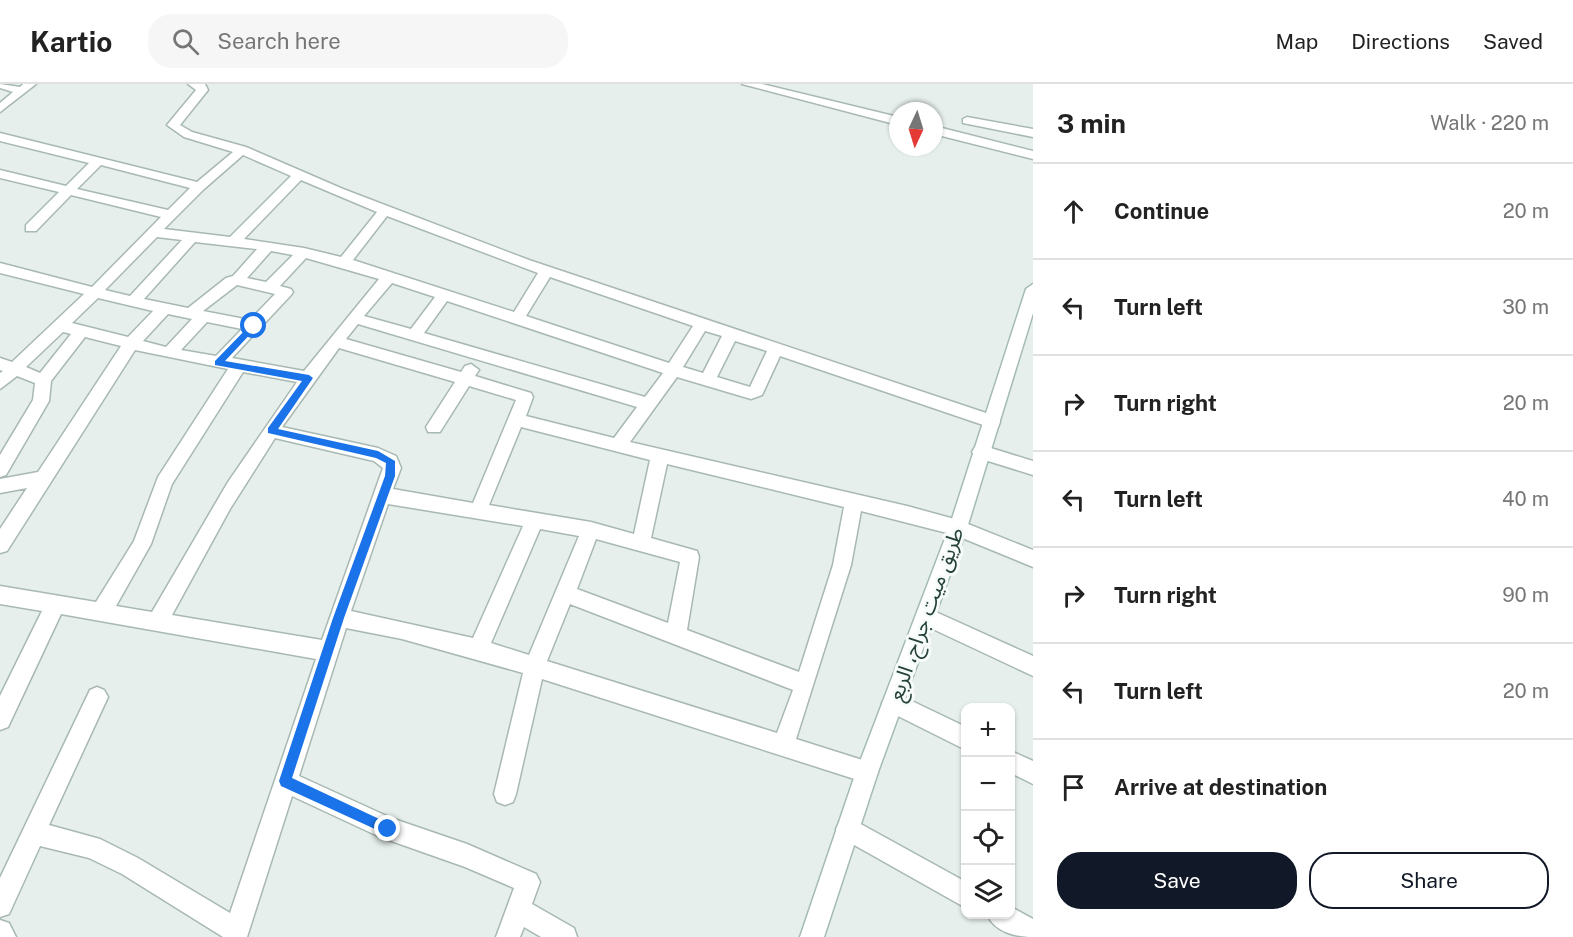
<!DOCTYPE html>
<meta charset="utf-8">
<style>
:root{--surface:#fff;--page:#f6f6f6;--text:#222;--muted:#767676;--line:#e0e0e0;--accent:#111827}
body{margin:0;font-family:"Public Sans","Noto Sans Arabic",sans-serif;background:var(--page);color:var(--text)}
.controls{position:absolute;right:18px;bottom:18px;display:grid;overflow:hidden;border-radius:12px;box-shadow:0 2px 4px #0004}
.controls button{width:54px;height:54px;display:grid;place-items:center;padding:0;border:0;border-bottom:2px solid var(--line);background:var(--surface);color:var(--text);font:30px sans-serif}
.compass{position:absolute;left:889px;top:18px;width:54px;height:54px;border-radius:50%;background:var(--surface);box-shadow:0 2px 4px #0004;rotate:184deg}
.stop{position:absolute;width:18px;height:18px;margin:-14px;border:4px solid #1a73e8;border-radius:50%;background:#fff}
.stop.end{background:#1a73e8;border-color:#fff;box-shadow:0 2px 6px #0008}
.list{margin:0;padding:0;list-style:none}
h2{display:flex;justify-content:space-between;align-items:center;height:78px;margin:0;padding:0 24px;font-size:26px}
h2 small{font-size:20px;font-weight:400;color:var(--muted)}
.list li{display:grid;grid-template-columns:39px 1fr auto;gap:18px;align-items:center;box-sizing:border-box;height:96px;padding:0 24px;border-top:2px solid var(--line)}
.list b{display:block;font-size:22px;white-space:nowrap}
.list em{font-size:20px;font-style:normal;color:var(--muted)}
.actions{display:flex;gap:12px;padding:18px 24px}
.actions a{flex:1;padding:14px 0;border:2px solid var(--accent);border-radius:24px;text-align:center;font-size:21px;color:var(--accent)}
.actions .main{background:var(--accent);color:#fff}
.icon{flex:none;width:33px;height:33px;fill:none;stroke:currentColor;stroke-width:2;stroke-linecap:round;stroke-linejoin:round}
.map{position:relative;flex:none;width:1033px;height:853px;overflow:hidden}
header{display:flex;align-items:center;gap:36px;box-sizing:border-box;height:84px;padding:0 30px;background:var(--surface);border-bottom:2px solid var(--line)}
header strong{font-size:28px}
nav{display:flex;gap:33px;margin-inline-start:auto;font-size:21px}
.search{width:420px;height:54px;background:var(--page);display:flex;align-items:center;gap:15px;box-sizing:border-box;padding:0 21px;border-radius:24px;color:var(--muted);font-size:22px}
main{display:flex}
aside{flex:1;background:var(--surface)}
.map>svg:first-child{display:block}
.lines{fill:none;stroke-linecap:round;stroke-linejoin:round}
.street-casing{stroke:#a8b8b2;stroke-width:3}
.secondary-casing{stroke:#a4bbb3;stroke-width:3}
.street{fill:#fff;fill-rule:evenodd}
.secondary{fill:#fff;fill-rule:evenodd}
.route{fill:#1a73e8}
.labels{text-anchor:middle;stroke-width:6;stroke-linejoin:round;paint-order:stroke}
.street-label{font-size:21px;fill:#24423a;stroke:#f7fbf9}
</style>
<header>
<strong>Kartio</strong>
<div class="search"><svg class="icon" aria-label="search" viewBox="0 0 24 24"><circle cx="10" cy="10" r="6"/><path d="M15 15l6 6"/></svg>Search here</div>
<nav><a>Map</a><a>Directions</a><a>Saved</a></nav>
</header>
<main>
<div class="map">
<svg width="1033" height="853" viewBox="0 0 1033 853">
<rect width="100%" height="100%" fill="#e6efeb"/>
<g class="lines">
<defs>
<path id="street" d="M0,0L20,3L23,0H36L0,28V19L13,8L0,4Z
M188,0H205L208,6L180,41L192,48L246,63L343,105L529,176L998,333L1000,338L998,343L992,344L780,272L762,311L751,315L677,293L630,358L907,422L958,436L1033,466V483L955,451L861,427L851,481L796,655L875,680L878,688L875,696L867,699L542,595L516,710L513,718L505,721L497,718L494,710L523,589L402,555L346,544L299,692L391,734L467,760L536,790L540,798L532,820L574,844L577,853H541L524,843L520,853H496L514,804L465,783L380,753L292,712L247,853H223L122,790L89,774L40,762L9,830L0,833V794L90,606L97,603L104,606L108,613L49,741L100,755L138,774L230,829L316,575L61,530L8,643L0,646V612L42,527L0,520V502L96,518L134,457L158,393L228,285L135,266L7,467L0,469V445L27,404L0,409V395L38,388L121,262L85,253L51,297L49,317L6,391L0,393V371L33,316L35,299L17,292L0,305V289L3,287L0,286V274L12,278L84,210L0,189V179L92,203L161,133L71,111L36,147H26V141L59,108L0,94V86L66,102L89,79L0,57V49L197,98L233,68L184,53L167,41L196,6ZM243,71L291,92L230,153L164,145L204,105ZM101,81L190,104L168,126L77,105ZM301,96L377,128L341,173L304,164L244,155ZM387,132L538,189L514,228L353,176ZM157,153L182,156L130,212L105,206ZM195,158L257,165L233,192L226,194L188,224L144,215ZM271,167L293,171L266,198L247,194ZM306,174L379,195L304,287L232,274L291,211L293,208L291,205L280,202ZM550,193L693,242L669,279L526,232ZM392,199L435,213L411,245L364,232ZM237,201L275,210L250,236L203,227ZM98,214L153,227L128,253L72,239ZM447,217L663,289L645,313L424,249ZM168,230L192,235L166,263L143,257ZM207,238L242,245L216,272L181,266ZM358,240L637,323L614,354L526,332L533,313L531,309L475,292L479,286L471,280L465,282L461,288L346,255ZM705,247L722,252L703,289L683,283ZM63,248L71,250L40,289L26,283ZM735,257L767,267L750,303L717,293ZM339,264L455,298L426,343L428,348H440L469,302L516,316L473,419L393,405L401,384L396,372L378,364L282,343ZM243,288L297,298L228,398L152,528L116,522L151,460L172,400ZM521,343L650,376L634,450L591,438L489,421ZM275,354L374,377L383,384L322,556L172,531L230,425ZM667,380L844,423L833,481L799,588L687,546L699,473L697,467L651,454ZM388,420L523,442L473,554L351,527ZM540,445L579,452L529,571L491,559ZM596,455L680,478L668,539L577,505ZM570,520L793,606L777,649L547,577Z
M742,0H762L898,33V41Z
M967,33L1033,45V53L963,39V35Z
M934,42L1033,67V75L934,50Z
M981,361L1033,377V391L975,373L972,368L975,363Z
M927,524L1033,572V592L920,539L917,533L920,527Z
M893,608L966,643V666L886,626L882,619L886,612Z
M1011,667L1033,677V700L1011,689Z
M848,733L966,798V824L840,753L836,745L840,737Z
M1011,823L1033,835V853C1016,853 994,848 987,830H1011Z
M0,836L9,839L16,853H0Z"/>
<path id="secondary" d="M1033,200V229L967,444L878,688L824,853H800L856,688L949,444L1026,205Z"/>
</defs>
<use href="#street" class="street-casing"/>
<use href="#secondary" class="secondary-casing"/>
<use href="#street" class="street"/>
<use href="#secondary" class="secondary"/>
</g>
<path class="route" d="M251,240L258,242L225,277L309,291L313,294L278,345L378,367L395,377V392L344,534L292,694L392,741V750L388,751L281,702L279,697L333,534L385,392L386,379L376,374L268,349V344L302,297L215,281V277Z"/>
<g class="labels">
<g class="street-label">
<text transform="translate(926 530) rotate(-70)" y="7">طريق ميت جراح، الربع</text>
</g>
</g>
</svg>
<div class="controls">
<button>+</button>
<button>−</button>
<button><svg class="icon" aria-label="locate" viewBox="0 0 24 24"><circle cx="12" cy="12" r="6"/><path d="M12 2v4M12 18v4M2 12h4M18 12h4"/></svg></button>
<button><svg class="icon" aria-label="layers" viewBox="0 0 24 24"><path d="M12 4l9 5-9 5-9-5zM3 14l9 5 9-5"/></svg></button>
</div>
<svg class="compass" viewBox="-18 -18 36 36"><path d="M0-13l5 13h-10z" fill="#e53935"/><path d="M0 13l5-13h-10z" fill="#767676"/></svg>
<div class="stop" style="left:254px;top:242px"></div>
<div class="stop end" style="left:388px;top:745px"></div>
</div>
<aside>
<h2>3 min<small>Walk · 220 m</small></h2>
<ul class="list">
<li><svg class="icon" aria-label="ahead" viewBox="0 0 24 24"><path d="M12 20V5M6 11l6-6 6 6"/></svg><div><b>Continue</b></div><em>20 m</em></li>
<li><svg class="icon" aria-label="left" viewBox="0 0 24 24"><path d="M17 20v-9H6M10 6l-5 5 5 5"/></svg><div><b>Turn left</b></div><em>30 m</em></li>
<li><svg class="icon" aria-label="right" viewBox="0 0 24 24"><path d="M7 20v-9h11M14 6l5 5-5 5"/></svg><div><b>Turn right</b></div><em>20 m</em></li>
<li><svg class="icon" aria-label="left" viewBox="0 0 24 24"><path d="M17 20v-9H6M10 6l-5 5 5 5"/></svg><div><b>Turn left</b></div><em>40 m</em></li>
<li><svg class="icon" aria-label="right" viewBox="0 0 24 24"><path d="M7 20v-9h11M14 6l5 5-5 5"/></svg><div><b>Turn right</b></div><em>90 m</em></li>
<li><svg class="icon" aria-label="left" viewBox="0 0 24 24"><path d="M17 20v-9H6M10 6l-5 5 5 5"/></svg><div><b>Turn left</b></div><em>20 m</em></li>
<li><svg class="icon" aria-label="arrive" viewBox="0 0 24 24"><path d="M6 21V4h12l-3 4 3 4H6"/></svg><div><b>Arrive at destination</b></div></li>
</ul>
<div class="actions"><a class="main">Save</a><a>Share</a></div>
</aside>
</main>
